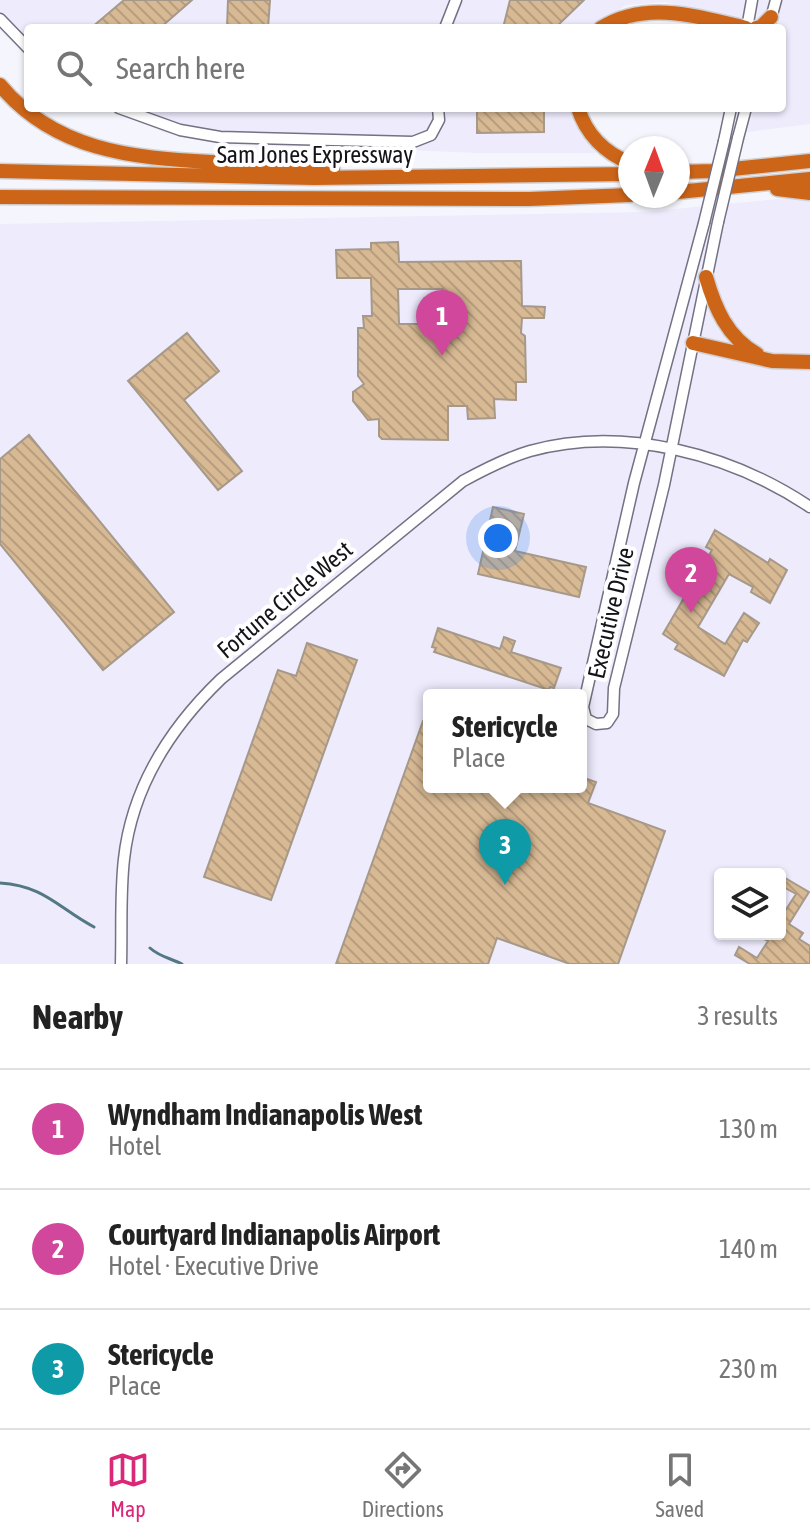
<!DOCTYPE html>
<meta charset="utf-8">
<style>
:root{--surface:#fff;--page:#f6f6f6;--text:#222;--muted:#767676;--line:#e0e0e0;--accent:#db2777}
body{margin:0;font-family:"Asap Condensed",sans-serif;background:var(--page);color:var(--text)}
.controls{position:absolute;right:24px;bottom:24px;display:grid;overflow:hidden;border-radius:8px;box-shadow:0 2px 6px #0004}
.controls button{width:72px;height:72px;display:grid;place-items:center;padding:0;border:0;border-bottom:2px solid var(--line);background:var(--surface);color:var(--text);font:40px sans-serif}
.compass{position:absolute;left:618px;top:136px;width:72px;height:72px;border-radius:50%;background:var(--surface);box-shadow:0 2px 6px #0004;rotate:1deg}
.you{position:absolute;left:498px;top:538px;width:28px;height:28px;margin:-20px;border:6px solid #fff;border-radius:50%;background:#1a73e8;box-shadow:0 0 0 12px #1a73e833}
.badge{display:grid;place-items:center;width:52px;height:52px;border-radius:50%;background:var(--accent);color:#fff;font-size:26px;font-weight:700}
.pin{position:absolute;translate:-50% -66px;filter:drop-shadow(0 2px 4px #0008)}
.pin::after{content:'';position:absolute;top:42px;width:28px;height:24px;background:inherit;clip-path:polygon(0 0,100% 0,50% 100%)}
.popup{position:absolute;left:423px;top:689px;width:164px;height:104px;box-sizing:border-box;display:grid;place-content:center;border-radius:8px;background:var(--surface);filter:drop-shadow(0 2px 6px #0005);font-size:26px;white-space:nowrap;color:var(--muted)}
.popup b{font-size:30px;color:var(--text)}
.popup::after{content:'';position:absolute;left:50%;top:100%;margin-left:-16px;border:16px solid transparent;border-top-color:var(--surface)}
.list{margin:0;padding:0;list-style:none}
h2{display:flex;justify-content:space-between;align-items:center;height:104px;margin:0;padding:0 32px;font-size:34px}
h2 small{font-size:26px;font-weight:400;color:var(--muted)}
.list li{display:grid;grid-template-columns:52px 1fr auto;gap:24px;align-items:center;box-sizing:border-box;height:120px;padding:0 32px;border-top:2px solid var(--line)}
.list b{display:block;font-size:30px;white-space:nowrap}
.list p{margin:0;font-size:26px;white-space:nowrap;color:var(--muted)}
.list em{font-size:26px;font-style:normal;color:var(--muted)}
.icon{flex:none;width:44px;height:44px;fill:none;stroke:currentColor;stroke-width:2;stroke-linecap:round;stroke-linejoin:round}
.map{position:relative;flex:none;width:810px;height:964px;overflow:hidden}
.search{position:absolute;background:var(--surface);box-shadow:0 2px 6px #0004;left:24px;right:24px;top:24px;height:88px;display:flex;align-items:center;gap:20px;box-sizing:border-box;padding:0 28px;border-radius:8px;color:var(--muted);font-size:30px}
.sheet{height:464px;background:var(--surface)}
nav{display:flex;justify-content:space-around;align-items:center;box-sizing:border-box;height:112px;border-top:2px solid var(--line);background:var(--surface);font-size:22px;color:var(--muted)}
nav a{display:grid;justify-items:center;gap:4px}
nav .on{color:var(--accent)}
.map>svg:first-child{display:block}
.built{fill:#edebfc;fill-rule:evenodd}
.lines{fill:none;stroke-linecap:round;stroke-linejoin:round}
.stream{stroke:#537884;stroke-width:3}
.building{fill:url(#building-back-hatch);stroke:#a69989;stroke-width:2;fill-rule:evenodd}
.minor-casing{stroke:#737183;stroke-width:13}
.highway-casing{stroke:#d0d0d1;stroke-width:17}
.minor{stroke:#fff;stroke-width:10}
.highway{stroke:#cd6519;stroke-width:14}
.minor-bridge-casing{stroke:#737183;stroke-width:13;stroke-linecap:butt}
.minor-bridge{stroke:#fff;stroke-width:10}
.labels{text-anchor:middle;stroke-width:8;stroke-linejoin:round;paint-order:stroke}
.street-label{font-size:24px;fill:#131319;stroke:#fff}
</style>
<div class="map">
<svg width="810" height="964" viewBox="0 0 810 964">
<defs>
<pattern id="building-back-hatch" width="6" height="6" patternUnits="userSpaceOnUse" patternTransform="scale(2)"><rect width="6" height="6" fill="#d7b994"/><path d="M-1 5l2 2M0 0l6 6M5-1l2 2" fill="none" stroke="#b89e7f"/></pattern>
</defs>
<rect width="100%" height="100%" fill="#f5f5fd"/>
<path class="built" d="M0,0H810V124L747,132L754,108H782V28L665,2L626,5L593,28H28V58L0,30Z
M104,108H570L574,123L596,153H479L215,142L166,133Z
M810,196V964H0V224L643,212ZM429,695H581V787H429ZM720,874H780V934H720Z"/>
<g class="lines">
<path class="stream" d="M0,883C45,886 58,908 94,927
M150,948C160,957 170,958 182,964"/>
</g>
<path class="building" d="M124,0H192L160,28H91Z
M228,0H270L268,28H227Z
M510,0H584L555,28H503Z
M477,108H544V132L477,133Z
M398,242L399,262L521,261L522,306L545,307L544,318H522L521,333L525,336L526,382H516V400L494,399L495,418L468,419L467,406H448V440L382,439L379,436V419L368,420L353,401V392L364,384L358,376V328H364L363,316H372L371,278H337L336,250L371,249V243ZM398,289H443L444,324H399Z
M187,333L219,371L184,400L242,471L218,490L128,381Z
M29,435L174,612L103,670L0,544V459Z
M493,507L524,514L515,551L586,567L579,597L478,574Z
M715,530L768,563L770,559L787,570L770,603L751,592L753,587L729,574L698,627L725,644L744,613L759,623L747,642L743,640L724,676L675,649L678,644L663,634L712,550L706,547Z
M438,628L500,649L504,637L515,641L511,652L561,668L554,688L550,687L549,690L434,652L436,648L432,647Z
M307,643L357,660L271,900L204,877L278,670L296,676Z
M423,721L429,723V787H581V777L596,782L588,803L665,831L618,964H570L497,938L488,964H336Z
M780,875L809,892L789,924L803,933L799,939L810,946V964H750L735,955L739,947L757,958L768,941L755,934H780V907L785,911L796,894L780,885Z"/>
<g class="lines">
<defs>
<path id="minor" d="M0,19L28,48
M770,22L776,0
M445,28L456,0
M747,28L752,0
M119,108L180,130L220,137L413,142L431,135L439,120L438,108
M738,138L746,108
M724,141L731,108
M704,223L634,483L583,707L586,719L596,724L607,723L613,714L614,688L664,485L718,222
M121,964C122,929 120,894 124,859C132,787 170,728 221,679L463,481C485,469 506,458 530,451C623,425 731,454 810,507"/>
<path id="highway" d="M601,28C645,0 697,16 746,28
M756,28L761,27L771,17
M0,85C54,150 131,158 211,162C252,165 292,167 333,169
M578,108C586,134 605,153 630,163
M0,171L314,178L630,174
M678,172L713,171L810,161
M777,189L810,193
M678,192L810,179
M0,197L529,199L630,195
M706,277C715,308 727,337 757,354
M693,343L772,361L810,362"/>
</defs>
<use href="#minor" class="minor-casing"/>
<use href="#highway" class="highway-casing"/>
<use href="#minor" class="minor"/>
<use href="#highway" class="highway"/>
<defs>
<path id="minor-bridge" d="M718,222L738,138
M704,223L724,141"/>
</defs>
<use href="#minor-bridge" class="minor-bridge-casing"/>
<use href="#minor-bridge" class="minor-bridge"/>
</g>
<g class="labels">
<g class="street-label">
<text x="315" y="163">Sam Jones Expressway</text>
<text transform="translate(285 600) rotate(-40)" y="8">Fortune Circle West</text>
<text transform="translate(611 613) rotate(-77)" y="8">Executive Drive</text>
</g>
</g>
</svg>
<div class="controls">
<button><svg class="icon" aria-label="layers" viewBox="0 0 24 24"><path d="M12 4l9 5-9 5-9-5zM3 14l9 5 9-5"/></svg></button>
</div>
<svg class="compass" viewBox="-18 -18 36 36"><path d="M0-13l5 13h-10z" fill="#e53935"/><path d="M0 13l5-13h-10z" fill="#767676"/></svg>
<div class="you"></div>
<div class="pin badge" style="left:442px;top:356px;background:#d1479c">1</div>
<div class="pin badge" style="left:691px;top:613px;background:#d1479c">2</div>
<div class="pin badge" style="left:505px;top:885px;background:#0f9aa8">3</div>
<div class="popup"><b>Stericycle</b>Place</div>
<div class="search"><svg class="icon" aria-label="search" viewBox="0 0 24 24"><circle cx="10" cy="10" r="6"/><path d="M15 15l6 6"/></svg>Search here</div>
</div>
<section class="sheet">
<h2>Nearby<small>3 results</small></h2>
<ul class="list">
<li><span class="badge" style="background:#d1479c">1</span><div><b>Wyndham Indianapolis West</b><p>Hotel</p></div><em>130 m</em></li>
<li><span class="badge" style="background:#d1479c">2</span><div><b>Courtyard Indianapolis Airport</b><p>Hotel · Executive Drive</p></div><em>140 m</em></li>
<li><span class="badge" style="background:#0f9aa8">3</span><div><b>Stericycle</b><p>Place</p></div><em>230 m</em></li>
</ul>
</section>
<nav>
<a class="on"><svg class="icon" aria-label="map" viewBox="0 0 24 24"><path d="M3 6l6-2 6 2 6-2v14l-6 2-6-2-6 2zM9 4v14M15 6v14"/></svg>Map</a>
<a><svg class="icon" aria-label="directions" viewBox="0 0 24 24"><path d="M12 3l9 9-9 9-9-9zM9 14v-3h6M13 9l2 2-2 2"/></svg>Directions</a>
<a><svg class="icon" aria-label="saved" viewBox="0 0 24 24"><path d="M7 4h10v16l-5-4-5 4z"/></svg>Saved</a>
</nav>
